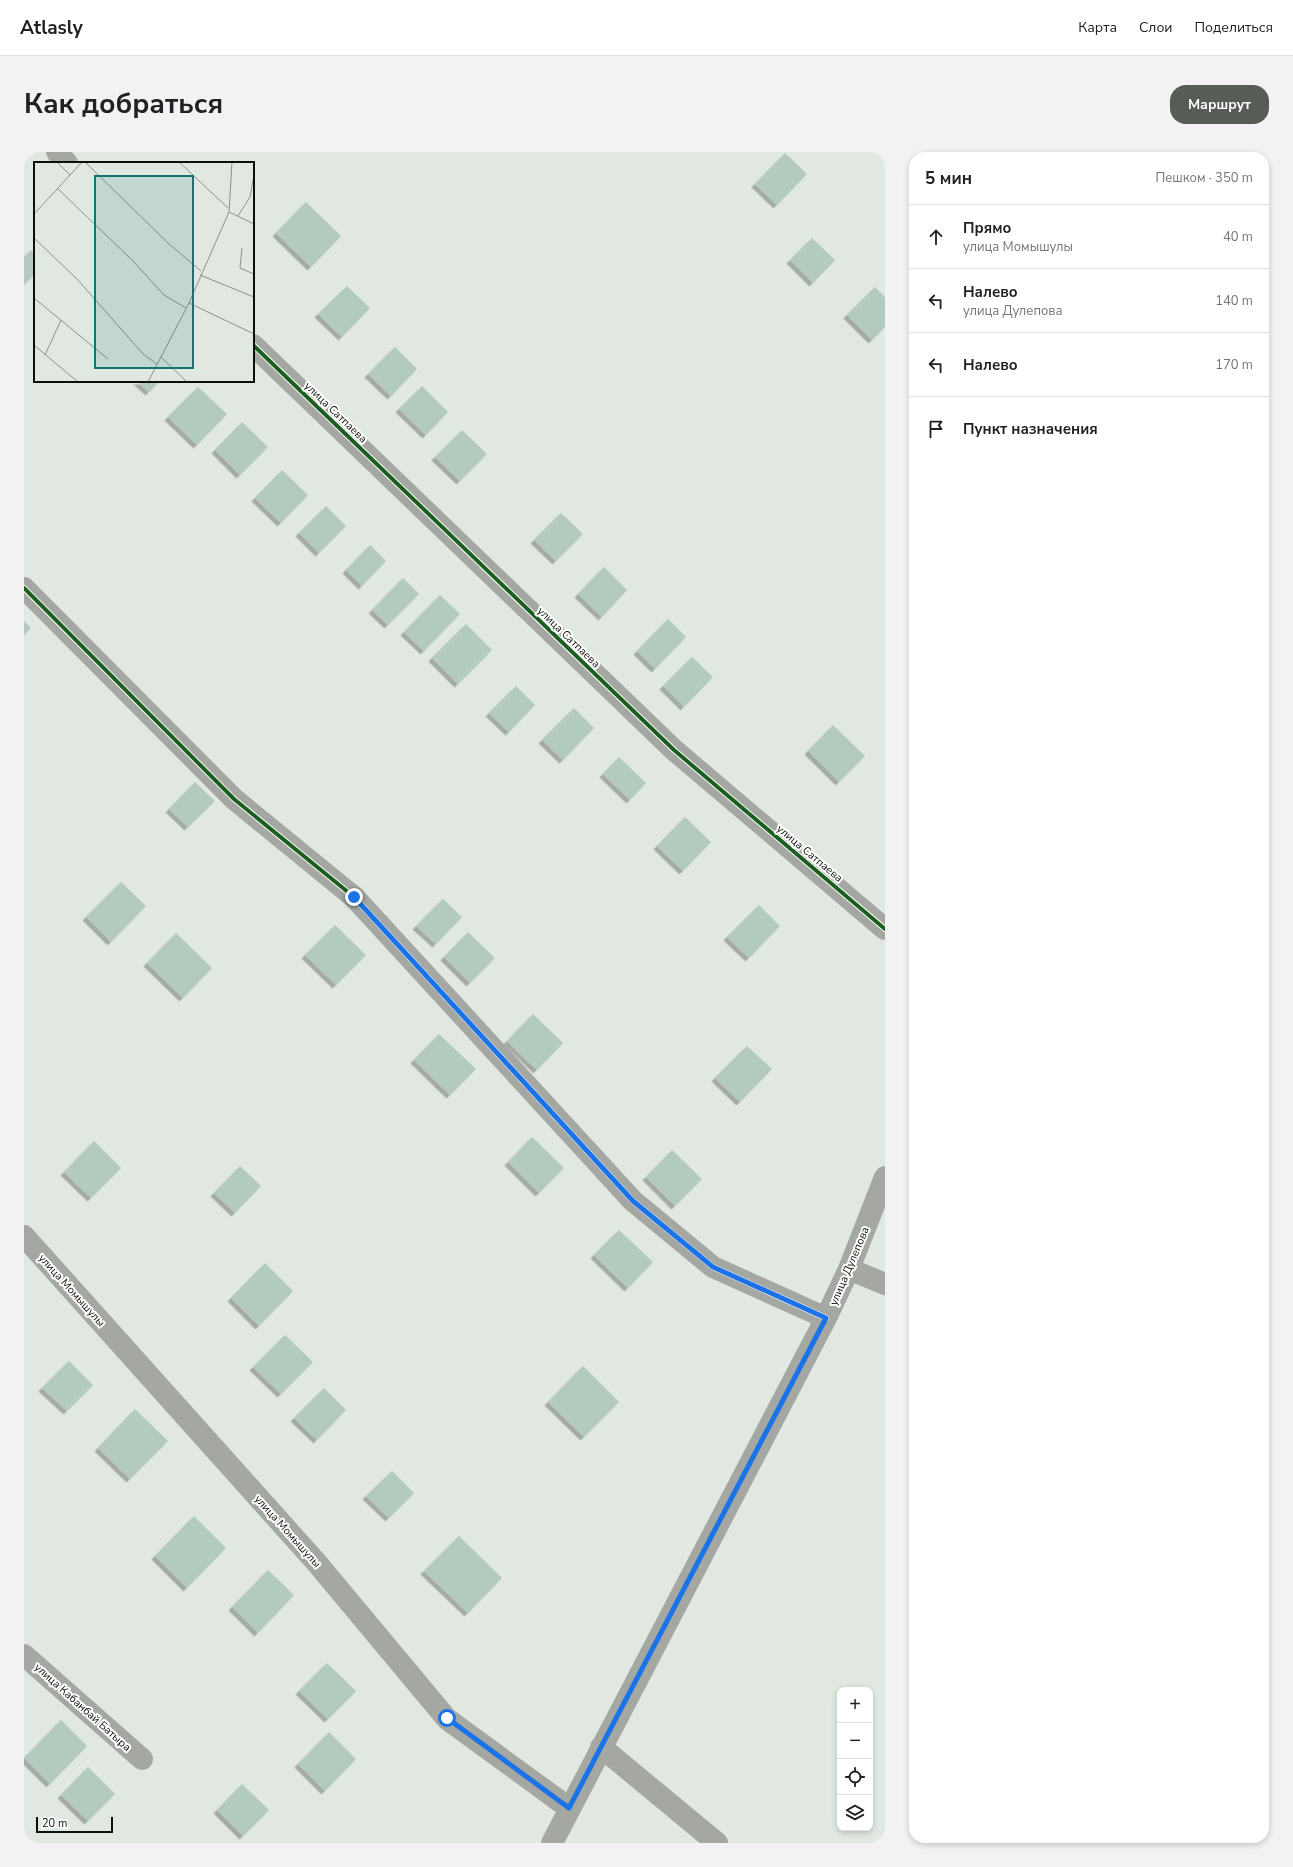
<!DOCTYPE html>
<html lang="ru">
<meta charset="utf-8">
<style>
:root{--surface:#fff;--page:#f2f2f2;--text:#202124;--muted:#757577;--line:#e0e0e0;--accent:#575c56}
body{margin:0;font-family:"Nunito Sans",sans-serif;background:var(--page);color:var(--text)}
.controls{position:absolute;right:12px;bottom:12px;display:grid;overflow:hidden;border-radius:8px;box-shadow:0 2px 6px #0003}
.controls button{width:36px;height:36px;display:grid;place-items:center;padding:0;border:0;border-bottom:1px solid var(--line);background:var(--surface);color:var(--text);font:20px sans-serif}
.scale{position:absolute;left:12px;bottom:10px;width:77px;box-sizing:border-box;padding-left:4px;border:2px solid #0c100b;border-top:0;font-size:11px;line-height:14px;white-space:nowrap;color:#0c100b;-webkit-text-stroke:3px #fff;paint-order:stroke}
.stop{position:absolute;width:12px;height:12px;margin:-9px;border:3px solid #1a73e8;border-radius:50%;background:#fff}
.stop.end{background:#1a73e8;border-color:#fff;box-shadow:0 1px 4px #0008}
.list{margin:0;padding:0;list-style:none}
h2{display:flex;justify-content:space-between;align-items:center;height:52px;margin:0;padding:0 16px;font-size:17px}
h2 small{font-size:13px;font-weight:400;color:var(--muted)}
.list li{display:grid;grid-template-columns:26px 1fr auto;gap:12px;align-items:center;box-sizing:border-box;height:64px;padding:0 16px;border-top:1px solid var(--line)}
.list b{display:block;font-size:15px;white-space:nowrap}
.list p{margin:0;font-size:13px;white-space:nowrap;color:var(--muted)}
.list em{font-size:13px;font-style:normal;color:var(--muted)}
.icon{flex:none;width:22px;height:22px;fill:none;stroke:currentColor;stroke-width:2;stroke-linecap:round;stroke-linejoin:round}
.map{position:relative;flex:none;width:861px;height:1691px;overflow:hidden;border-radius:16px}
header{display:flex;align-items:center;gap:24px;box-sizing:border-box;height:56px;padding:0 20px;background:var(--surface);border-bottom:1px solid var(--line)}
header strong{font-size:19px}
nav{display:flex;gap:22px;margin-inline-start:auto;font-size:14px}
.intro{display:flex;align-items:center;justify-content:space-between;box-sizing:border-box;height:96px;padding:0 24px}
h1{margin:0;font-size:28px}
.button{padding:10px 18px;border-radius:16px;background:var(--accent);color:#fff;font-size:14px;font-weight:700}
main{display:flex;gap:24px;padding:0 24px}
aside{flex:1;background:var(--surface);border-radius:16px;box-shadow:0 2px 6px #0003}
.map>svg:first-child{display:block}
.building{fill:#b3cabe;filter:url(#shadow)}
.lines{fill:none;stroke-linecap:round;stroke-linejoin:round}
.minor{stroke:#a5a7a3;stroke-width:22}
.cycleway-casing{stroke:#fff;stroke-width:6}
.cycleway{stroke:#1b5e20;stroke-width:4}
.route{stroke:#1a73e8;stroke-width:5}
.labels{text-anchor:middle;stroke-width:4;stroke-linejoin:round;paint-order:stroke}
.street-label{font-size:11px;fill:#0c100b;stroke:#fff}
.inset-road{fill:none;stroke:#8c928b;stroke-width:1}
.view{fill:#0f766e;fill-opacity:0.15;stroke:#0f766e;stroke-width:2}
.inset-edge{fill:none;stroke:#0c100b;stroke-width:2}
</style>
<header>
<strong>Atlasly</strong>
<nav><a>Карта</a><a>Слои</a><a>Поделиться</a></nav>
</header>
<div class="intro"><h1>Как добраться</h1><a class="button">Маршрут</a></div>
<main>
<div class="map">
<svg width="861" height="1691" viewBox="0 0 861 1691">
<defs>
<filter id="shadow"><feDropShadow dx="-3.5" dy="3.5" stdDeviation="0" flood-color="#0004"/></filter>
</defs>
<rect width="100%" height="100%" fill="#e1e8e1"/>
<path class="building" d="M761,1L783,22L753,53L731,32Z
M282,50L317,84L287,115L252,81Z
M788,86L811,108L789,131L766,108Z
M7,98L11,103V122L0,133V105Z
M323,134L346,156L318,185L294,162Z
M851,135L861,145V175L848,188L823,163Z
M371,195L393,217L367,244L344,222Z
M113,229H136L125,240Z
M398,234L424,260L402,283L375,257Z
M174,235L203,262L173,293L144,265Z
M218,270L244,295L216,323L191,298Z
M438,278L463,302L436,329L411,305Z
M258,318L284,343L257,371L231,346Z
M302,354L322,374L295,401L275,381Z
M537,361L559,382L532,409L510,388Z
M346,393L362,409L338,434L322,418Z
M580,415L603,438L578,465L554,442Z
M379,426L395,442L364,473L348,458Z
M416,443L436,462L400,499L380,480Z
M644,467L662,485L631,517L613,499Z
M0,469L7,476L0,483Z
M442,472L468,498L434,532L408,506Z
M668,505L689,525L660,555L639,534Z
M492,534L511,553L485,580L465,561Z
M550,556L570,576L539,608L518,588Z
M809,573L841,604L815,630L784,599Z
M595,605L622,631L606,648L579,622Z
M171,630L191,649L164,675L145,657Z
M661,665L687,690L659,719L633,694Z
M97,730L122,754L87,790L62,765Z
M419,747L438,765L412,792L392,774Z
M735,753L756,774L725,806L703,785Z
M311,773L342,803L312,833L281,803Z
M444,780L471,806L446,831L420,805Z
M152,781L188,816L159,846L123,811Z
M509,862L539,891L513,918L483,889Z
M415,882L452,917L426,943L390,908Z
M723,894L748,917L716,950L691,926Z
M508,985L540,1016L515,1041L484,1010Z
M70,989L97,1016L67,1046L40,1020Z
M648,998L678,1027L651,1054L622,1025Z
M216,1014L237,1034L211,1061L190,1041Z
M595,1078L629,1110L604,1136L570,1103Z
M241,1111L269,1139L235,1174L207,1146Z
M261,1183L289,1210L257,1242L229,1215Z
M45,1209L69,1233L43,1259L18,1236Z
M559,1214L595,1250L560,1285L524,1250Z
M300,1236L322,1258L293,1288L270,1266Z
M111,1257L144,1289L106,1327L74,1296Z
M368,1319L390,1341L365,1366L342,1344Z
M170,1364L202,1396L163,1436L131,1404Z
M435,1384L478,1426L444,1461L400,1419Z
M244,1418L270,1443L234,1481L208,1455Z
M303,1511L332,1539L304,1567L275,1539Z
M37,1568L63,1594L26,1632L0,1606Z
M305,1580L332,1607L301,1639L274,1612Z
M64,1615L91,1642L64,1669L37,1643Z
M218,1632L245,1658L219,1684L193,1658Z"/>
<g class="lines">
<path class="minor" d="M33,0L43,11
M229,193L650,598L861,777
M0,436L210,647L330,745L609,1049L689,1115L802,1166
M0,1084L292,1410L423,1567L545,1656
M825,1117L861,1132
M0,1503L118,1607
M577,1595L693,1691
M528,1691L802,1166L825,1117L861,1025"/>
<defs>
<path id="cycleway" d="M229,193L650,598L861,777
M0,436L210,647L330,745L609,1049L689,1115L802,1166"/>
</defs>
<use href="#cycleway" class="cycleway-casing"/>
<use href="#cycleway" class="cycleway"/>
</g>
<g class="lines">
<path class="route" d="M330,745L609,1049L689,1115L802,1166L545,1656L423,1566"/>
</g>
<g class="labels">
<g class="street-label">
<text transform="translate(312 260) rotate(44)" y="4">улица Сатпаева</text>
<text transform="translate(545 485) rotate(44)" y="4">улица Сатпаева</text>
<text transform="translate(786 701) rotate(40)" y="4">улица Сатпаева</text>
<text transform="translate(825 1114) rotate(-67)" y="4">улица Дулепова</text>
<text transform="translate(48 1138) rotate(48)" y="4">улица Момышулы</text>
<text transform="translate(264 1379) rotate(48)" y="4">улица Момышулы</text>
<text transform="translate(59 1555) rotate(42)" y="4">улица Кабанбай Батыра</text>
</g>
</g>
<g transform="translate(10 10)">
<rect width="220" height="220" fill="#e1e8e1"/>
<path class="inset-road" d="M23,0L36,13M51,0L135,82L167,109M145,0L194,46M23,26L99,99L130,133L152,146M195,50L220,62M0,52L48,0M204,54L216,35L220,13M0,76L43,117L109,192L123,202M208,86L206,106L220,112M166,113L220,135M0,136L74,197M155,141L220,172M0,183L44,220M11,193L27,158M127,195L153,220M114,220L155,141L195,50L198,0"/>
<path class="view" d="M61,14H159V206H61Z"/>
<rect width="220" height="220" class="inset-edge"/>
</g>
</svg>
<div class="controls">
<button>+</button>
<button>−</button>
<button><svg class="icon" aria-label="locate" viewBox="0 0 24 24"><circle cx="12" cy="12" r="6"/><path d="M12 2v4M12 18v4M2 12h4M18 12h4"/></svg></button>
<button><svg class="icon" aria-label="layers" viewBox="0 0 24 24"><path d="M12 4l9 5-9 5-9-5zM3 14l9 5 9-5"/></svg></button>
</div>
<div class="scale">20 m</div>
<div class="stop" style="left:423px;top:1566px"></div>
<div class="stop end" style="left:330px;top:745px"></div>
</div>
<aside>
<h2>5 мин<small>Пешком · 350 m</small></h2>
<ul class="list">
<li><svg class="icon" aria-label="ahead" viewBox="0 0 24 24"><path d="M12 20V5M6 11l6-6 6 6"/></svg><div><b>Прямо</b><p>улица Момышулы</p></div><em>40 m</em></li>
<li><svg class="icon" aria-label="left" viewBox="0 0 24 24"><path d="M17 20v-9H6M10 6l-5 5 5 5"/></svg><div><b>Налево</b><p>улица Дулепова</p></div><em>140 m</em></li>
<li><svg class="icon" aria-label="left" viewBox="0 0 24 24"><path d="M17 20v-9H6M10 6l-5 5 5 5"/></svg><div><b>Налево</b></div><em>170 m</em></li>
<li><svg class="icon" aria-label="arrive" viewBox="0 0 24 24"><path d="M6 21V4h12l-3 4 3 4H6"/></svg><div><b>Пункт назначения</b></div></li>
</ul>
</aside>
</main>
